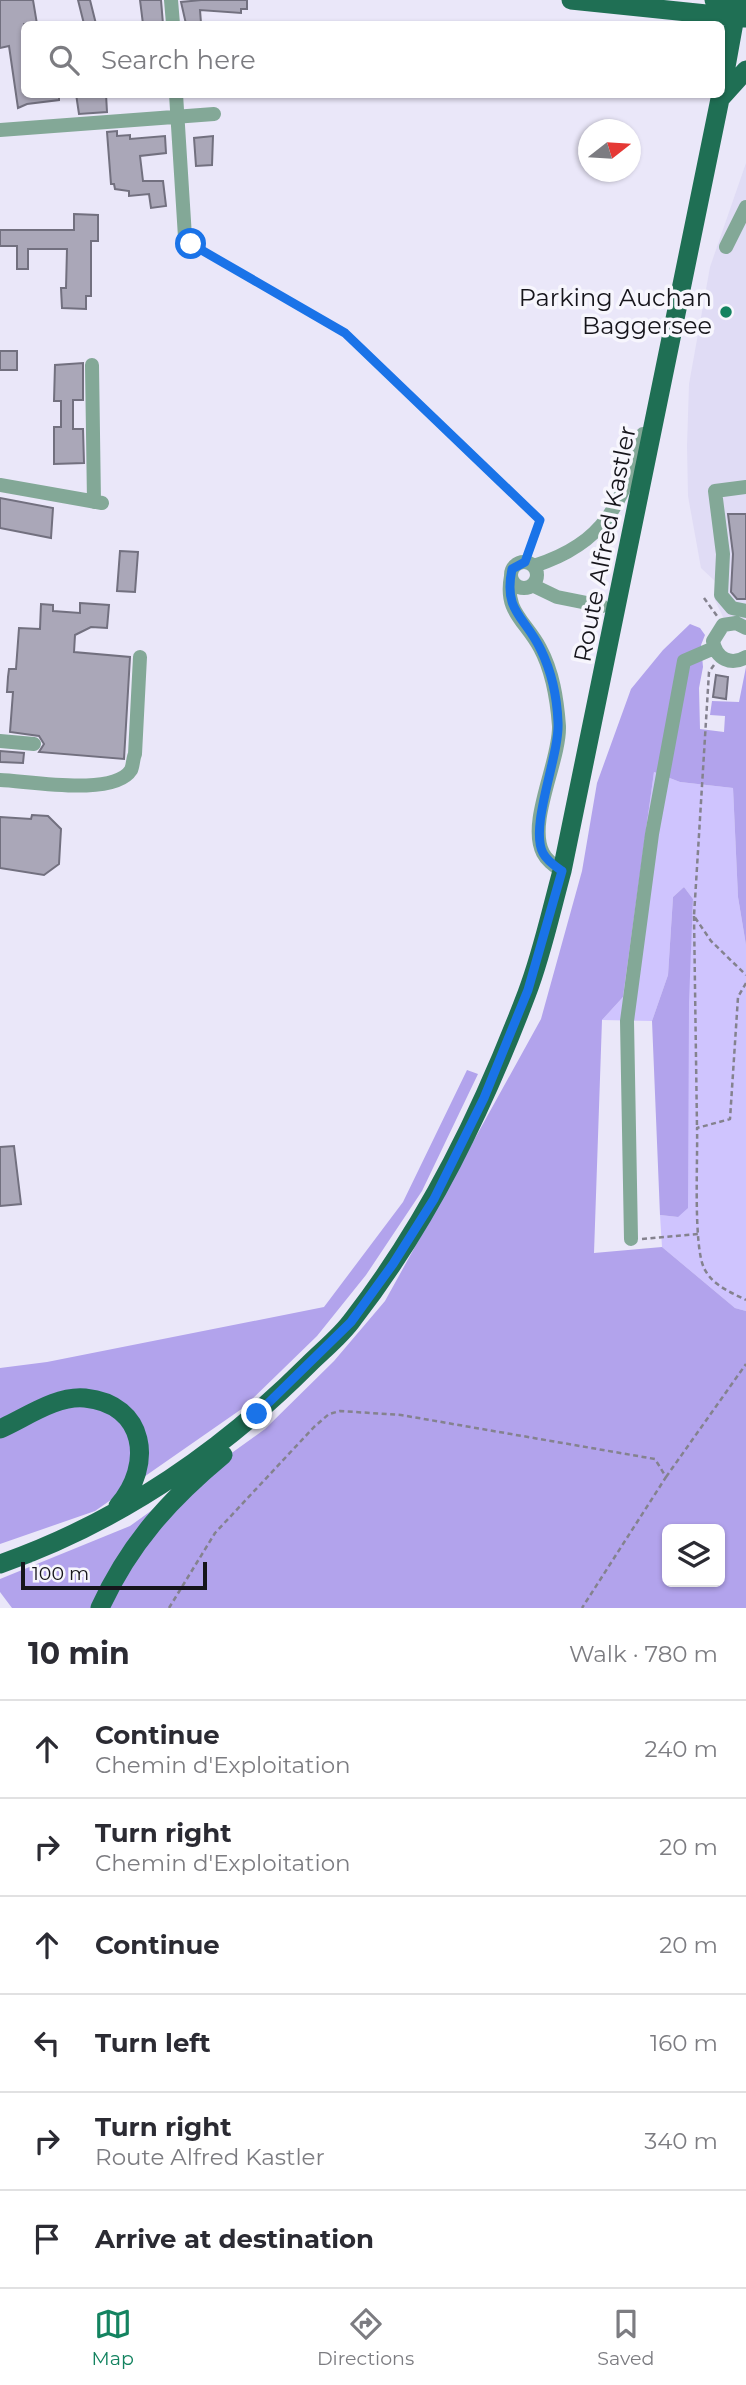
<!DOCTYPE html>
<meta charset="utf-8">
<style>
:root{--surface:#fff;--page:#f7f7f7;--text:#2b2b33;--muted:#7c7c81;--line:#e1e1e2;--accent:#148360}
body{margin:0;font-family:Montserrat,sans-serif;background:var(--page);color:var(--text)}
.controls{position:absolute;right:21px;bottom:21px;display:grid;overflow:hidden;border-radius:10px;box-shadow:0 2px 5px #0004}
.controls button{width:63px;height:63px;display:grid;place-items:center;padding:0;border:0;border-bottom:2px solid var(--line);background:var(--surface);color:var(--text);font:35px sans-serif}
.compass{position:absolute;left:578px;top:119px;width:63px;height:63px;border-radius:50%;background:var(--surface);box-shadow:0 2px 5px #0004;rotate:73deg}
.scale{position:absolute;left:21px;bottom:18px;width:186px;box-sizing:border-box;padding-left:7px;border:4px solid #16151b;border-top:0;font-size:19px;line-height:24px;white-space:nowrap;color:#16151b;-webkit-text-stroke:5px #f7f6fd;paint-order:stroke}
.stop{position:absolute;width:21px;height:21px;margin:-16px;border:5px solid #1a73e8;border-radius:50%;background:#fff}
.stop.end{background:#1a73e8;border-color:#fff;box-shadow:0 2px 7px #0008}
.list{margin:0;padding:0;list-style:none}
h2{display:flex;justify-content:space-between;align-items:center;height:91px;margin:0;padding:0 28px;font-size:30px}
h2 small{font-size:23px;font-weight:400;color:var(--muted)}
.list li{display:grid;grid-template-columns:46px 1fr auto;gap:21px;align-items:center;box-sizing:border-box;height:98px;padding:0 28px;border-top:2px solid var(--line)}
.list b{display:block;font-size:26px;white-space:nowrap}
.list p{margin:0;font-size:23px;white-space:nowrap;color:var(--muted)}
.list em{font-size:23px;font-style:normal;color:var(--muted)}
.icon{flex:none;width:38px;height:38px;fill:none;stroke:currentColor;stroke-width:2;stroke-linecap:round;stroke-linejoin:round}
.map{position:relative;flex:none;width:746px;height:1608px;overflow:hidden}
.search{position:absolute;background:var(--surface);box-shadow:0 2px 5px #0004;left:21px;right:21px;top:21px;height:77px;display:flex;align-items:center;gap:18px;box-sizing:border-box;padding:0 24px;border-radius:10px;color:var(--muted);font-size:26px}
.sheet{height:679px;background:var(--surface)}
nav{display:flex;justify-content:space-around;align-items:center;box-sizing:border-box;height:98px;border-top:2px solid var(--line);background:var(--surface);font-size:19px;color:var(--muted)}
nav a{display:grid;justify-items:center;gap:4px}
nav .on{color:var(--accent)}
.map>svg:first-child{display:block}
.built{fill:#e0dcf5}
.green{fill:#cfc4fe}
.forest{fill:#b2a3ec;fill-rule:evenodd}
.building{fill:#aaa7b8;stroke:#72707f;stroke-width:2}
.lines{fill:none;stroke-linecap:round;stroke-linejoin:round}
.path{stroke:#84828e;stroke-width:2.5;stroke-dasharray:5 3.5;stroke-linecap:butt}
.minor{stroke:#83a897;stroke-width:14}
.major{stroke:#1f6f54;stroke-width:19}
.route{stroke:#1a73e8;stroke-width:9}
.poi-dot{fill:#148360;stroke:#f7f6fd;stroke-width:2.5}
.labels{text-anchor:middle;stroke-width:7;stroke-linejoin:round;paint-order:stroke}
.poi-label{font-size:24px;fill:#16151b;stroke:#f7f6fd;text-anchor:end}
.street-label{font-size:24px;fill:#16151b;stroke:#f7f6fd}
</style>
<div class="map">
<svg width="746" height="1608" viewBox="0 0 746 1608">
<rect width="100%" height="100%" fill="#eae7f9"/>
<path class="built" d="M746,163V624L724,619L714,598L715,581L701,568L688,496L687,446L689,384L710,267Z"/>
<path class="green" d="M654,772L680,782L733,788L738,897L746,945V1311L735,1308L662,1247L660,1215L678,1217L693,899L684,887L673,897L668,975L652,1021L602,1020L623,997Z"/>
<path class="forest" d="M690,624L700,628L705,635L701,645L703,667L699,688L700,729L724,732L725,716L710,715L712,701L739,702L746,667V945L738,897L733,788L680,782L654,772L623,997L602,1020L594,1253L662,1247L735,1308L746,1311V1608H12L0,1592V1579L130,1526L265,1429L334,1361L385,1301L541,1019L582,871L597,783L631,689L663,650ZM667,1529H720V1582H667Z
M684,887L693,899L689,1002L688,1208L678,1217L660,1215L652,1021L668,975L673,897Z
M467,1070L478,1074L422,1191L366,1275L317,1336L243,1408L95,1511L0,1544V1368L47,1362L324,1307L403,1202Z"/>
<path class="building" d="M0,0H33L37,24H24V94H59V100L27,104L18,108L9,46L0,48Z
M78,0H90L96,24H84Z
M140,0H161L163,24H143Z
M201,0H247V9H241V13L200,10L201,23L186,24L181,2Z
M76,94H106L107,112L79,114Z
M117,131V136L130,135V139L165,136L166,153L140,156L143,181H163L166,206L151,208L149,194L129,196V191L115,189L114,184H111L107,132Z
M213,136L212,165L196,166L194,138Z
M74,214L98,215V241H91V296H86V309L62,308L61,288H66L67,249H28V269H17V246H0V230H74Z
M0,351H17V370H0Z
M83,363V400H73V429H83L84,463L54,464V427H61V401H54L55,365Z
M0,498L53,508L51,538L0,528Z
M728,514H746V599H737L731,592L733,554Z
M120,551L138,552L135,592L117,591Z
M80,603L109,605L107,628L91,627L75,635L74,652L130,657L124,759L39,752L44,744L39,736L10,732L13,692H7L8,677L9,669H16L19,628L40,629L41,604L53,605V611L80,613Z
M716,675L728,677L726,699L713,697Z
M0,751L24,753L23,763L0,762Z
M32,815L48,816L61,829L59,864L44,875L0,868V817L31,819Z
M14,1146L21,1204L0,1206V1147Z"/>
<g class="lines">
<path class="path" d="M195,246L345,333L540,520L528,555
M704,598L717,616
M714,665L709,672L694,916L711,941L746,975
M694,916L697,1128
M746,983L738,997L730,1119L697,1128C698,1157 693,1245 704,1268C712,1285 730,1292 746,1300
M642,1239L698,1234
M666,1477L746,1364
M169,1608L215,1533L314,1427L329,1414L340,1411L401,1415L655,1459L666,1477L582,1608"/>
<path class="minor" d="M171,0L173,24
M176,94L185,237
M0,130L214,114
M726,247L746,207
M92,365L94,502
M0,485L102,503
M746,487L715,491L723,554L721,595L732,608L746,611
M511 575a13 13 0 1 1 26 0a13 13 0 1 1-26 0Z
M534,566C606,543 622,503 643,434
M511,576C504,612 525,620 540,648C553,672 557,699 559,726C560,761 527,822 543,853C547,861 555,866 562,871
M532,585L557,597L602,606
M746,628L736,623L723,625L713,641C716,659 731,666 746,657
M0,741L34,744
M0,780C29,781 114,797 131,770C133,766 133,758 135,754L140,657
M631,1239L627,1021L652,834L684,661L714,648"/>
<path class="major" d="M571,0L746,18
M714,0L737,2
M722,89L738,0
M720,99L746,70
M0,1429C25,1418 57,1395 85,1398C146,1404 154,1465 118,1506
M0,1564C117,1523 221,1452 309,1364C323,1350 341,1336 353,1319C429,1221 483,1109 527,993C542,954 551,911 562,871L721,94
M100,1608C129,1544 169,1500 223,1455"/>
</g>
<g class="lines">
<path class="route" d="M191,244L345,333L540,520L525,562L512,569C503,612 525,616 541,650C552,673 557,697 558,722C560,755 529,826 543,853C547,861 555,866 562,871L528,990L484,1098L434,1199L393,1264L351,1322L257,1414"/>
</g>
<circle class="poi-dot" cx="726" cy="312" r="7"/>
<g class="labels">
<g class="poi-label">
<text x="712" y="306">Parking Auchan<tspan x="712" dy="28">Baggersee</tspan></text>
</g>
<g class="street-label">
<text transform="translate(605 544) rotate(-79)" y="8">Route Alfred Kastler</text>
</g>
</g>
</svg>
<div class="controls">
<button><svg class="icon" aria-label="layers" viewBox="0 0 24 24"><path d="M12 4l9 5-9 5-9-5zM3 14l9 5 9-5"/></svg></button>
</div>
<svg class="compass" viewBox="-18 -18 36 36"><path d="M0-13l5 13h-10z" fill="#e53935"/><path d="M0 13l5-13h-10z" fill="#7c7c81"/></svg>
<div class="scale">100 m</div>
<div class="stop" style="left:191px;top:244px"></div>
<div class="stop end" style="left:257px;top:1414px"></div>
<div class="search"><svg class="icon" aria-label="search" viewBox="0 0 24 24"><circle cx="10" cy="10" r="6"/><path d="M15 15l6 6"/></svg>Search here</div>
</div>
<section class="sheet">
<h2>10 min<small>Walk · 780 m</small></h2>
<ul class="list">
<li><svg class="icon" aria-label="ahead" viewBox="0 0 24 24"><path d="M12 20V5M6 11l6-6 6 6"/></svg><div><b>Continue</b><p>Chemin d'Exploitation</p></div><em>240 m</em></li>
<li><svg class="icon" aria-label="right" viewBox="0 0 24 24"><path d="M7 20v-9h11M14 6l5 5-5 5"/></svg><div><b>Turn right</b><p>Chemin d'Exploitation</p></div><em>20 m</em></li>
<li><svg class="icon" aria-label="ahead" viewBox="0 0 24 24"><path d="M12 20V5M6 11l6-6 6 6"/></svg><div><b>Continue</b></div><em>20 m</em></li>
<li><svg class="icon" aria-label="left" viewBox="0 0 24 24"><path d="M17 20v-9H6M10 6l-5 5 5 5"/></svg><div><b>Turn left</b></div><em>160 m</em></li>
<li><svg class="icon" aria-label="right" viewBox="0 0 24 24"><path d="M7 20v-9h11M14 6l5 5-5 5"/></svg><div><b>Turn right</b><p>Route Alfred Kastler</p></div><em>340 m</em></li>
<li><svg class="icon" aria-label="arrive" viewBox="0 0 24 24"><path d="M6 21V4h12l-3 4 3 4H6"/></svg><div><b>Arrive at destination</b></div></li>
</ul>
</section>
<nav>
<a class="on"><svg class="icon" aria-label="map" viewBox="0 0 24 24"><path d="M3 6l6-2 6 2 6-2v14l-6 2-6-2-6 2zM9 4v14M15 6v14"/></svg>Map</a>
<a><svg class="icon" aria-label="directions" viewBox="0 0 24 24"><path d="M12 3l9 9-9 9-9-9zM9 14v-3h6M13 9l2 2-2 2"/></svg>Directions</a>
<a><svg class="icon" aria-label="saved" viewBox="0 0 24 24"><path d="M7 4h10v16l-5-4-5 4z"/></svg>Saved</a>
</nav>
